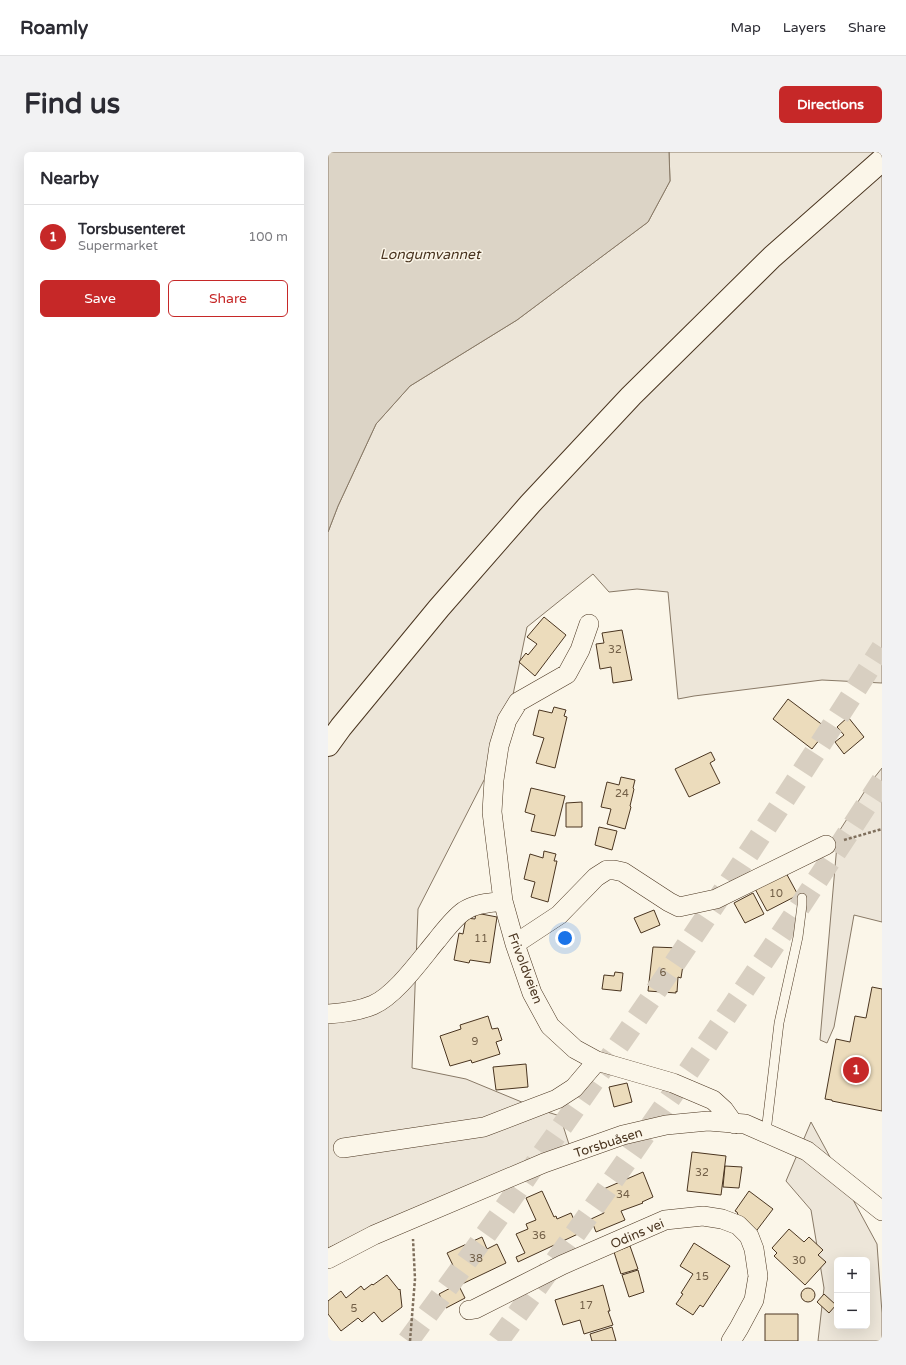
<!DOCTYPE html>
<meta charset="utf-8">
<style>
:root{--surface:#fff;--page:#f2f2f3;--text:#2b2b33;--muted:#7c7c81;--line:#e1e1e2;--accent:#c62828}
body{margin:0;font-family:"Varela Round",sans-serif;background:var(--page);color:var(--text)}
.controls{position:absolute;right:12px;bottom:12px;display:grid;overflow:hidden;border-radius:6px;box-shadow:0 4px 16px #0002}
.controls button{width:36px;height:36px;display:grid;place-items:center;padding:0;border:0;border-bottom:1px solid var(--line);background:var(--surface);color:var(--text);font:20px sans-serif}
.you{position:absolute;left:237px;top:786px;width:14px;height:14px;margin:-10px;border:3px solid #fff;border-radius:50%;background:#1a73e8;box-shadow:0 0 0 6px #1a73e833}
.badge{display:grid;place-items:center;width:26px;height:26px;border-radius:50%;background:var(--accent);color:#fff;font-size:13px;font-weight:700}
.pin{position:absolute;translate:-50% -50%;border:2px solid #fff;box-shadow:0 1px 4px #0006}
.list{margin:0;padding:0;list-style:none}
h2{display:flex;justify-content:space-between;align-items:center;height:52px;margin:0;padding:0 16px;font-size:17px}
h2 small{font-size:13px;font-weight:400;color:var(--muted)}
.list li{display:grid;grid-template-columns:26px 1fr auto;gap:12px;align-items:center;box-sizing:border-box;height:64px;padding:0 16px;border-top:1px solid var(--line)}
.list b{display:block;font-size:15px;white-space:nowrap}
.list p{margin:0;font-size:13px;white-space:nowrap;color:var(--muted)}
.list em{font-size:13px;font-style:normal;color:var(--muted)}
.actions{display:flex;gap:8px;padding:12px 16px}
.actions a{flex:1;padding:9px 0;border:1px solid var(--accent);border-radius:6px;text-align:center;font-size:14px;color:var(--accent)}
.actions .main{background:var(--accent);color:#fff}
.map{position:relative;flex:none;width:554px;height:1189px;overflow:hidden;border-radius:6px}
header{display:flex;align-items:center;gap:24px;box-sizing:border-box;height:56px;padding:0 20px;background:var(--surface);border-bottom:1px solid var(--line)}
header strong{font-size:19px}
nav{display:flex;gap:22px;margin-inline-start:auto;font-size:14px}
.intro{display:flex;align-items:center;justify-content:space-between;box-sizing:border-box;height:96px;padding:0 24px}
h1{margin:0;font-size:28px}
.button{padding:10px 18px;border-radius:6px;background:var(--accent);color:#fff;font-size:14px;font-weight:700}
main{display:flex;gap:24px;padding:0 24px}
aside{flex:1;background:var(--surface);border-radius:6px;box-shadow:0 4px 16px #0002}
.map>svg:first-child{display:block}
.green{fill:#ede6d9;stroke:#887966;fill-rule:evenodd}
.water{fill:#dcd4c6;stroke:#887966}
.building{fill:#ecdcbc;stroke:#4a3520}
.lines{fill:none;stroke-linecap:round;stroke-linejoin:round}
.highway-tunnel{stroke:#d8cfc1;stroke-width:22;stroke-dasharray:22 11;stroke-linecap:butt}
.lane-casing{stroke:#4a3520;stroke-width:10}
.street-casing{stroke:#4a3520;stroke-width:20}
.primary-casing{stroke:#4a3520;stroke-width:24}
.path{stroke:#7f6f5c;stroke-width:2.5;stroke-dasharray:3 2;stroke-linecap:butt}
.lane{stroke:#fbf6e9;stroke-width:9}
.street{stroke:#fbf6e9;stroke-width:19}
.primary{stroke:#fbf6e9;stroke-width:22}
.labels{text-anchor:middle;stroke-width:3;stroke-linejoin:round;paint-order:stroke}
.number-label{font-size:11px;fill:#725f47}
.street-label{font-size:13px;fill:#4a3520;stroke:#fbf6e9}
.water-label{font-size:14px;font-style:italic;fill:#4a3520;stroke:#fbf6e9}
</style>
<header>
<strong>Roamly</strong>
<nav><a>Map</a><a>Layers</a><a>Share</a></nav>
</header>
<div class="intro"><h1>Find us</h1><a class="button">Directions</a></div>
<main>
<aside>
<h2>Nearby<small></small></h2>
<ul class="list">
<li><span class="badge">1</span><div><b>Torsbusenteret</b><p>Supermarket</p></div><em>100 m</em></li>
</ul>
<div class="actions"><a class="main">Save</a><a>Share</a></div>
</aside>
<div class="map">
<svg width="554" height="1189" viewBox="0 0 554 1189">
<rect width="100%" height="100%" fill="#fbf6e9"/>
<path class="green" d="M341,0H554V531L494,528L366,544L350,547L340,440L309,437L281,440L265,422L199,475L175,591L90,757L84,916L138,927L213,958L232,964L245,1005L76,1062L0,1096V380L10,354L48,272L82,234L189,168L320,70L342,29Z
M554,616V770L526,763L506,875L499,891L492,888L510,681L542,631Z
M483,970L549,1092L554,1161V1189H490L496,1136L483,1058L458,1029ZM509,1108H539V1174H509Z"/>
<path class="water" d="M0,0H341L342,29L320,70L189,168L82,234L48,272L10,354L0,380Z"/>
<path class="building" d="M216,465L238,483L207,524L191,510L198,501L200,503L209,492L199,485Z
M294,478L304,528L285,531L283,515L272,517L268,492L276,491L274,481Z
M460,547L500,577L484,597L445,567Z
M226,555L238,558L236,564L239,565L227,616L208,611L216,586L205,583L211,558L224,561Z
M520,565L536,585L516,602L507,590L516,583L509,575Z
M383,600L387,608L382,611L392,631L361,645L347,617Z
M293,625L307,628L305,636L306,637L302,654L303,655L297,677L279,672L283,657L273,655L279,630L291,633Z
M203,636L237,644L227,684L203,679L207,663L197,660Z
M254,650V675H238V651Z
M271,675L289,679L284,698L267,693Z
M216,699L228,702L226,709H229L220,750L203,745L207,730L196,727L202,702L215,706Z
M457,719L470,743L439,759L426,735Z
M425,741L436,762L417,771L406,751Z
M326,758L332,773L313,781L306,766Z
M148,761L169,765L162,811L142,808L141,811L126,808L131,781L135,782L138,766L147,767Z
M325,795L353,796L352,812L355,813L353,826L350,825L349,840L348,839V841L320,839Z
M287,820L295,821L293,839L274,837L276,823L286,824Z
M544,835L554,837V959L504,949V948L497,947L508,887L522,890L527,864L538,866Z
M160,864L164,877L170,876L174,888L168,890L172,902L144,911L143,908L122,914L112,884L133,877L132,873Z
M198,912L200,935L168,938L165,915Z
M299,931L304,950L286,955L281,935Z
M364,1000L398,1004L393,1043L359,1039Z
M397,1014L414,1015L411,1036L395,1035Z
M315,1020L325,1045L314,1050L315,1051L293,1059L297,1068L268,1080L263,1067L276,1061L271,1049L275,1048L271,1039Z
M214,1039L226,1065L228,1064L229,1067L243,1061L252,1081L190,1110L188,1105L197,1101L188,1082L200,1077L198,1072L208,1068L198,1046Z
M421,1039L445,1057L426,1082L411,1066L409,1060L407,1059Z
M461,1077L476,1090L481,1085L495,1098L490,1103L498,1110L477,1133L446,1104L449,1101L444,1096Z
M154,1085L159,1097L169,1092L178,1111L134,1132L119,1101Z
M366,1091L402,1114L375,1155L372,1153L365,1163L348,1152L355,1142L353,1141L365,1122L352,1114Z
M302,1094L310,1117L293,1122L286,1100Z
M310,1118L316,1140L301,1145L294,1123Z
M59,1123L71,1138L72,1137L74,1155L54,1170L46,1160L34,1170L30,1166L13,1179L0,1162V1149L13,1139L18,1146L33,1134L36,1138L44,1132L45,1133Z
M130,1132L137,1146L118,1156L111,1142Z
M275,1133L282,1159H280L285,1173L256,1182L252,1168L235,1173L227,1148Z
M473 1143a7 7 0 1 1 14 0a7 7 0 1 1-14 0Z
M496,1142L508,1153L501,1161L489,1150Z
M437,1162H470V1189H437Z
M284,1175L288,1189H264L262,1182Z"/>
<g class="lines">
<path class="highway-tunnel" d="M80,1189C121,1133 162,1078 201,1021C323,849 441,674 554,496
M170,1189C303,1006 431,819 554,629"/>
<defs>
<path id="lane" d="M438,980L451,871L470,785L474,753V746"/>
<path id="street" d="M261,472L252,498L239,522L190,550L179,568L171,594L166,628L164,660L175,749L187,792L204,841L222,874L247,897L269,909L345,931L385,948L396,958L406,972
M187,792L231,763L268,725L279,718H286L295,720L341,750L351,755L388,747L498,693
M0,862C15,861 31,859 45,853C68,843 93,807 109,788C117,778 126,766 136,759C148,751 162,751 175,749
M15,996L156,975L229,947L246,936L269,909
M0,1107L46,1083L216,1011L295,983L338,973L380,969L417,972L479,999L554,1059
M141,1158L147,1157L234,1113L337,1068L375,1064L394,1067L410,1073L421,1084L426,1097L430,1124L426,1148L411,1176L403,1189"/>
<path id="primary" d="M0,593L13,575L111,456L202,352L303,244L444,105L554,8"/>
</defs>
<use href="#lane" class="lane-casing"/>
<use href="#street" class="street-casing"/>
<use href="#primary" class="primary-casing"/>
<path class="path" d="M516,688L554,677
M82,1189L87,1127L85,1087"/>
<use href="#lane" class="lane"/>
<use href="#street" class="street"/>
<use href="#primary" class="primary"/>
</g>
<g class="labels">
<g class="number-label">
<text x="287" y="501">32</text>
<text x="294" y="645">24</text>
<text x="448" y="745">10</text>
<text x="153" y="790">11</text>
<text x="335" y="824">6</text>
<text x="147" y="893">9</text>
<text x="374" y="1024">32</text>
<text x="295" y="1046">34</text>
<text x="211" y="1087">36</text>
<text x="148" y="1110">38</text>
<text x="471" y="1112">30</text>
<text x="374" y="1128">15</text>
<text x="258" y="1157">17</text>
<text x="26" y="1160">5</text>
</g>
<g class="street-label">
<text transform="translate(198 816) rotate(69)" y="5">Frivoldveien</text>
<text transform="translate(280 990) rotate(-18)" y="5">Torsbuåsen</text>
<text transform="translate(309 1081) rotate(-23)" y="5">Odins vei</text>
</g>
<g class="water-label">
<text x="102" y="107">Longumvannet</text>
</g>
</g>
</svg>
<div class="controls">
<button>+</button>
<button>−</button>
</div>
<div class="you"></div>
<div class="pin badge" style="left:528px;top:918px">1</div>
</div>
</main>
